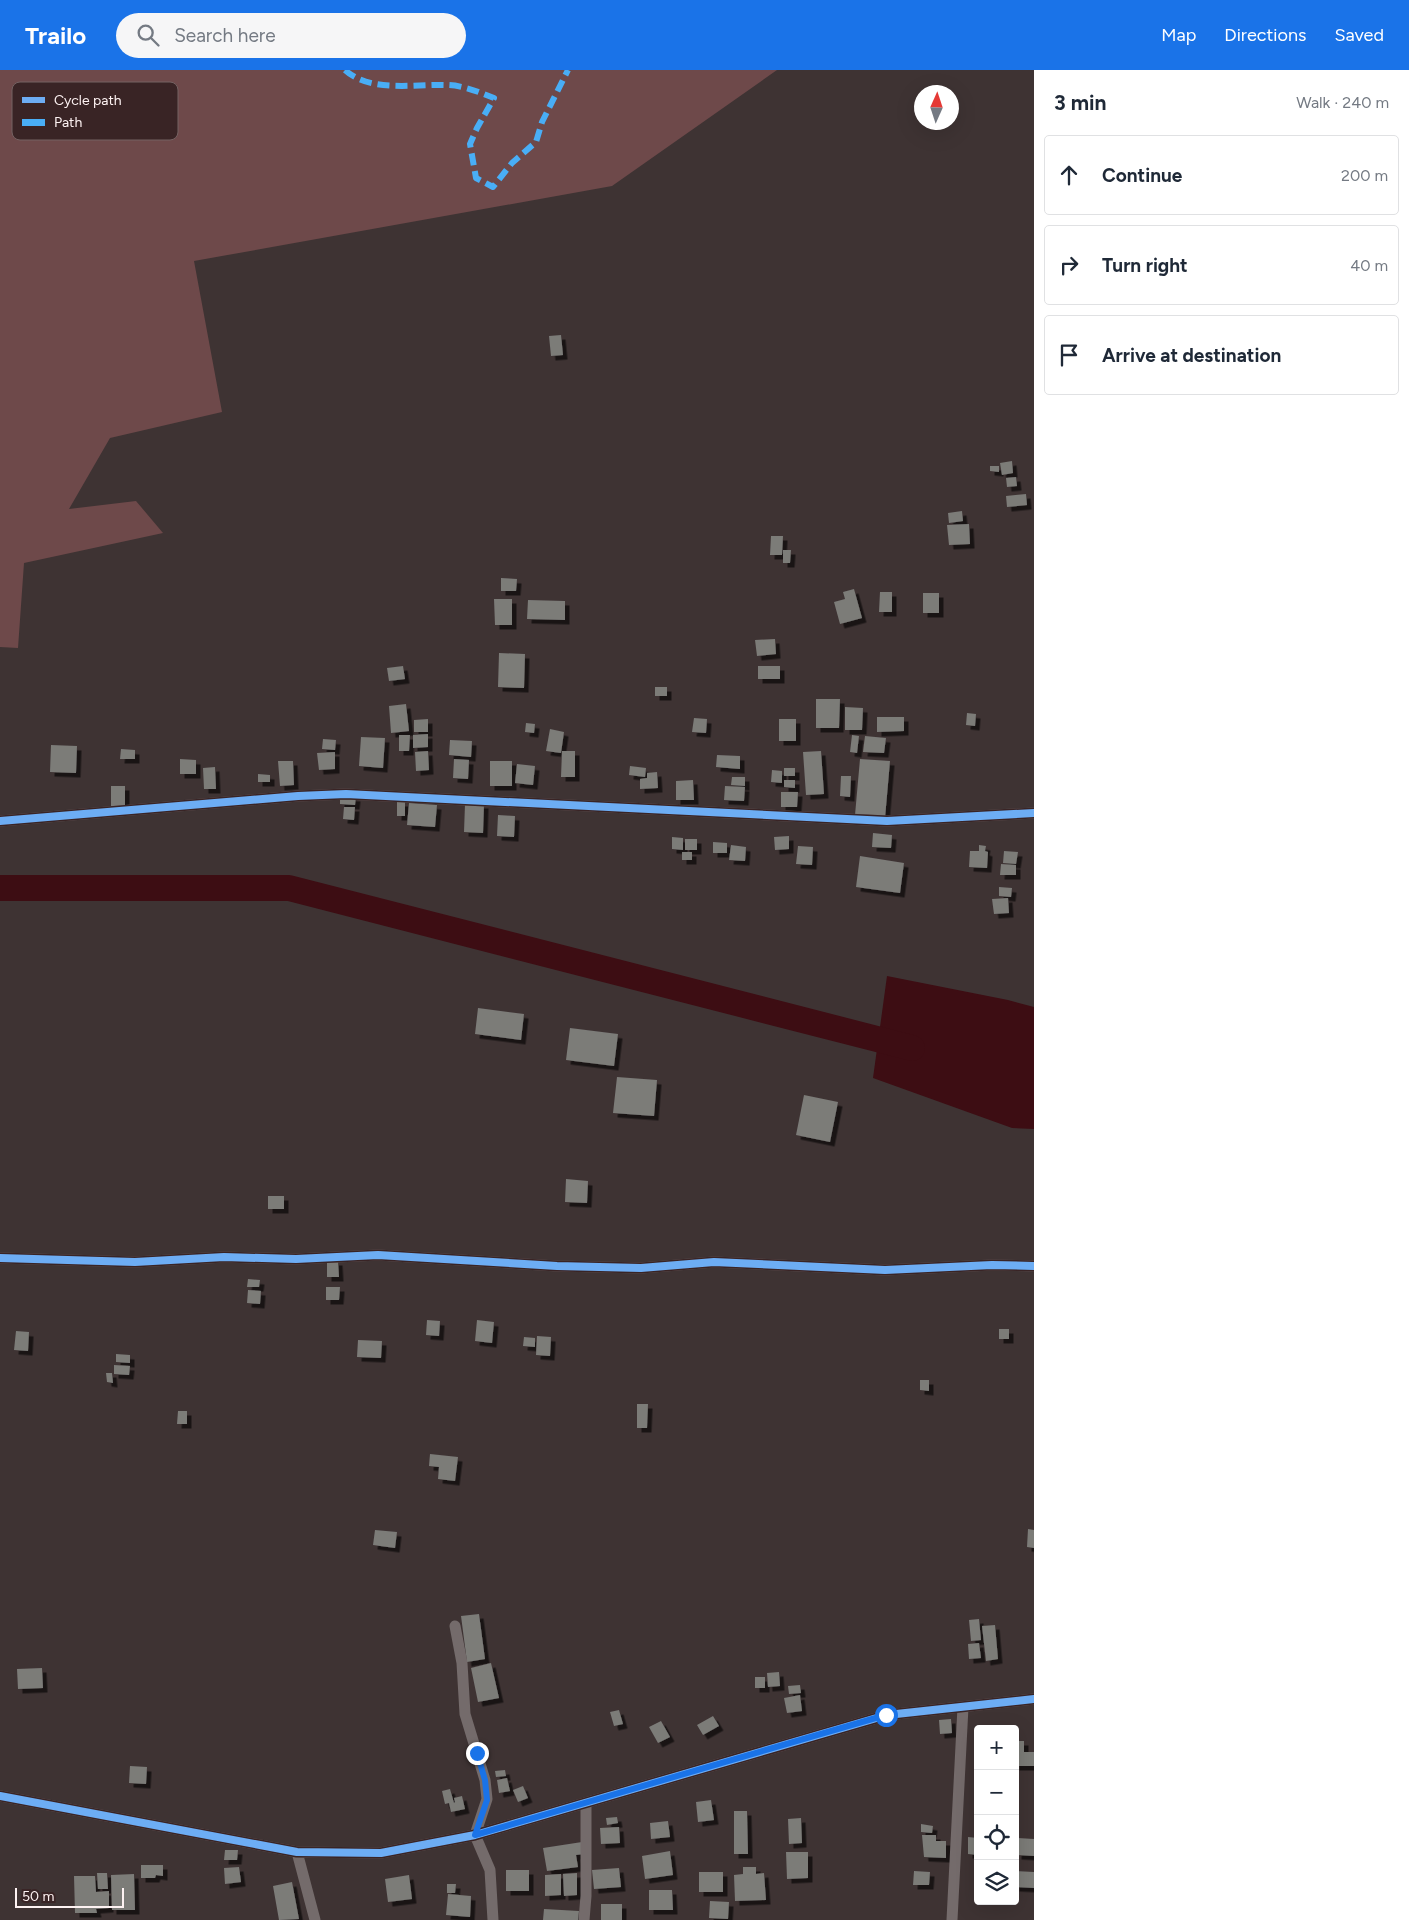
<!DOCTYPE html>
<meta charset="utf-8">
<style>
:root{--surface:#fff;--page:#f6f6f7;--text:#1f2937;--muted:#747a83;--line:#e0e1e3;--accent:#1a73e8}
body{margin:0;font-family:Figtree,sans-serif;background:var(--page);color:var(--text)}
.controls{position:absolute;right:15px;bottom:15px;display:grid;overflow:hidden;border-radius:5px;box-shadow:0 5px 20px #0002}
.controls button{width:45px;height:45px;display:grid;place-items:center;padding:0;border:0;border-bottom:1px solid var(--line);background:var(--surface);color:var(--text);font:25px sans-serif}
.compass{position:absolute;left:914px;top:15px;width:45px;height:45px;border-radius:50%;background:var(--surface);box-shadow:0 5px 20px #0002;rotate:3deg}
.scale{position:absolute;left:15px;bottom:12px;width:109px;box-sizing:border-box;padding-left:5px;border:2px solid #fdf2f2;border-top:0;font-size:14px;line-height:18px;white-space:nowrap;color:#fdf2f2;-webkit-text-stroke:4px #392425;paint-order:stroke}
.stop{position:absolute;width:15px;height:15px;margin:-11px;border:4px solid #1a73e8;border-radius:50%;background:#fff}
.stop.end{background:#1a73e8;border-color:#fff;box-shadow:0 1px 5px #0008}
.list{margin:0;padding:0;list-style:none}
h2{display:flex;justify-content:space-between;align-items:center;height:65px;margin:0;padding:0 20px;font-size:21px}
h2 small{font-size:16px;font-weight:400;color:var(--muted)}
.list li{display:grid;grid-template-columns:32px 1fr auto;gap:15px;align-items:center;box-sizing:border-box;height:80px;margin:0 10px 10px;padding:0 10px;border:1px solid var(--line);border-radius:5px}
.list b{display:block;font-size:19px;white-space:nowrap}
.list em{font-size:16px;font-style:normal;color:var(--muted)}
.icon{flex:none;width:28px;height:28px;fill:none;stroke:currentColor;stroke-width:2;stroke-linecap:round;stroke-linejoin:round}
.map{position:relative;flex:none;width:1034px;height:1850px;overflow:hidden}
header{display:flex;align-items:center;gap:30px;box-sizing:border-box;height:70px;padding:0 25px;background:var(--accent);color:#fff}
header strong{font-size:24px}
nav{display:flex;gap:28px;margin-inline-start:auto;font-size:18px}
.search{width:350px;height:45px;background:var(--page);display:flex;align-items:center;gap:12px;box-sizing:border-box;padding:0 18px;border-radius:28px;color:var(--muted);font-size:19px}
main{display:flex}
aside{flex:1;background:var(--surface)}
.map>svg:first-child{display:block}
.green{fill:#6e494a}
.water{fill:#3d0d13}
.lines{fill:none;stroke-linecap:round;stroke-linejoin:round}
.river{stroke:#3d0d13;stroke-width:26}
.building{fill:#7b7b78;filter:url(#shadow)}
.minor{stroke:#746b6b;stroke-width:11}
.quiet{stroke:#49aef6;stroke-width:6;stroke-dasharray:12 6;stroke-linecap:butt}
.cycleway-casing{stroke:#392425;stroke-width:11}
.cycleway{stroke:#6dadf4;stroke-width:8}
.route{stroke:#1a73e8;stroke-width:6}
.key{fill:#392425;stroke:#746262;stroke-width:1}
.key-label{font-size:14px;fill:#fdf2f2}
</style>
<header>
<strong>Trailo</strong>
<div class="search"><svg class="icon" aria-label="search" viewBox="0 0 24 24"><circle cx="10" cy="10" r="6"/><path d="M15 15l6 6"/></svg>Search here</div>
<nav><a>Map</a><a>Directions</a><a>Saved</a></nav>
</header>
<main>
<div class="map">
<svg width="1034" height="1850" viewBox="0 0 1034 1850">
<defs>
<filter id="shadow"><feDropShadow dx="4.5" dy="4.5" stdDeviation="0" flood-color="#0009"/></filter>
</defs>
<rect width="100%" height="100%" fill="#3e3333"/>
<path class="green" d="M0,0H777L612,116L194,191L222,342L110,368L69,439L136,431L163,463L24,493L18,578L0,577Z"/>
<path class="water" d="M887,906L1008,930L1034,937V1059L1012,1058L873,1008Z"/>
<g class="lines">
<path class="river" d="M0,818H289L912,978"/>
</g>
<path class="building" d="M561,265L563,285L551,286L549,266Z
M1012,391L1013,403L1002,405L1000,393Z
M990,396H999V402L990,401Z
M1016,407L1017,416L1007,417L1006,408Z
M1026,424L1027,435L1007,437L1006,426Z
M962,441L963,451L949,453L948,443Z
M969,454L970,474L949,475L947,455Z
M771,466H783L782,485H770Z
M783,480H791L790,493H783Z
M501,508L517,509L516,521H501Z
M854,519L862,548L840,554L834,532L845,529L843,522Z
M880,522H892V542H879Z
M923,523H939V543H923Z
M494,529H512V555H495Z
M528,530L565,531V550L527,549Z
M775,569L776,584L757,586L755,570Z
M499,583L525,584L524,618L498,617Z
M403,596L405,609L389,611L387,598Z
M758,596H780V609H758Z
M655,617H667V626H655Z
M816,629H840L839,658H816Z
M406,634L409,661L391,663L389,636Z
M845,637L863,638L862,660H845Z
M967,643L976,644L975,656L966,655Z
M877,647H904V661L877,662Z
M694,648L707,649L706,663L692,662Z
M428,649V662H414V650Z
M779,649H796V671H779Z
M526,653L535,654L534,663L525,662Z
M550,659L564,662L561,683L546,681Z
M428,664V677L413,678V665Z
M399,665H410L409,681H399Z
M852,665L859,666L857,683L850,682Z
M865,666L886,668L884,683L863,682Z
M361,667L385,668L383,698L359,696Z
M323,669L336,670L335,680L322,679Z
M450,670L472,671L471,687L449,685Z
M51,675L77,676L76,703L50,702Z
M121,679L135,680V689H120Z
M428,681L429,700L416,701L415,682Z
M562,681H575V707H561Z
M821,681L824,724L806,725L803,682Z
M335,682V699L319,700L317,683Z
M717,685L740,686V699L716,697Z
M180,689L196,690V704H180Z
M454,689L469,690L468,709L453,708Z
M860,689L890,691L885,748L855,745Z
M278,691H293L294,715L280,716Z
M490,691H512V716H490Z
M517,694L535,696L533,715L515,713Z
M630,696L646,698L645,707L629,705Z
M215,697L216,719H204L203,698Z
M784,698H795V706H784Z
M772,700L782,701V713L771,712Z
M657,702L658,718L640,719V709L647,708V703Z
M258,704L270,705V712H258Z
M841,706H851L850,727L840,726Z
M732,707H745V716L731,715Z
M693,710L694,730H676V711Z
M784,710H795V718L784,717Z
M111,716H125V736H111Z
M725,716L745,717L744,731L724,730Z
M781,722H798L797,737H781Z
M340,726L356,727L355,735L340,734Z
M397,732H405V746H397Z
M409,733L437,735L435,757L407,755Z
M465,734H484L483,763L464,762Z
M344,737H355L354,750L343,749Z
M498,745L515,746L514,767L497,766Z
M873,763L892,765L891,778L872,777Z
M789,766V779L775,780L774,767Z
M672,767L683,768V780L672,779Z
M685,769H697V780H685Z
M713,772L727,773V783H713Z
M731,775L746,777L745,791L729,790Z
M979,775L986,776L985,781L988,782L987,798L969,797L970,781H979Z
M798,776L813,777L812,795L796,794Z
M1004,781L1018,782L1016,794L1003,793Z
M682,782H692V790H682Z
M860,786L904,793L900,823L856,817Z
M1001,794L1016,795V805H1000Z
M999,817L1012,818L1011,827L999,826Z
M1008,828L1009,843L994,844L992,829Z
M478,938L524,944L521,970L475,964Z
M570,958L618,964L614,996L566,990Z
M617,1007L657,1010L654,1046L613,1043Z
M804,1025L838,1032L830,1072L796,1065Z
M566,1109L588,1111L587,1133L565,1132Z
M268,1126H284V1139H268Z
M327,1191H338L339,1207H327Z
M248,1209L260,1210L259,1217H247Z
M326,1217H340L339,1230H326Z
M248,1220L261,1221L260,1234L247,1233Z
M427,1250L440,1251L439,1266L426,1265Z
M477,1250L494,1252L492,1273L475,1271Z
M999,1259H1009V1269H999Z
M16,1261L29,1262L28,1281L14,1280Z
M537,1266L551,1267L550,1286L536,1285Z
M524,1267L535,1268V1277L523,1276Z
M358,1270L382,1271L381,1288L357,1287Z
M116,1284L130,1285V1293L116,1292Z
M114,1295L130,1296L129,1305L114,1304Z
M106,1303H112L113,1313L107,1312Z
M920,1310H929V1321L920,1320Z
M637,1334H648L647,1358H637Z
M178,1341H187V1354H177Z
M430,1384L458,1387L455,1411L438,1409L439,1397L429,1396Z
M1028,1459L1034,1460V1478L1027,1477Z
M375,1460L397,1462L395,1478L373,1475Z
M479,1544L485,1589L467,1592L461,1546Z
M979,1549L981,1570L971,1571L969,1550Z
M995,1555L998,1589L986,1591L982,1556Z
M979,1573L981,1588L969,1589L968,1574Z
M491,1593L499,1628L478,1632L471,1598Z
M42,1598L43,1618L18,1619L17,1599Z
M779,1602L780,1616L768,1617L767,1603Z
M755,1607H765V1618H755Z
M800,1615L801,1623L789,1624L788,1616Z
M800,1625L802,1641L787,1643L784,1628Z
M619,1640L623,1654L614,1656L610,1642Z
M713,1646L719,1656L703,1665L697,1655Z
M951,1649L952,1663L940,1664L939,1650Z
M661,1651L670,1667L658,1673L649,1657Z
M1015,1671H1024V1682H1034V1696H1015Z
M130,1696L147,1697L146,1714L129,1713Z
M505,1700L506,1706L496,1707L495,1701Z
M507,1708L510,1721L499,1723L497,1710Z
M523,1716L528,1728L518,1732L513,1720Z
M450,1719L454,1733L455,1732L454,1728L462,1726L465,1739L451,1742L449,1733L445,1734L442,1721Z
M711,1730L714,1750L698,1752L696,1732Z
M734,1741H747L748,1784H734Z
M617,1747L618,1753L607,1755L606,1748Z
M801,1748L802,1773L789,1774L788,1749Z
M668,1751L670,1767L651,1769L650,1753Z
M921,1754L933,1756L932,1763L921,1762Z
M619,1757L620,1773L601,1774L600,1758Z
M922,1765H936V1771H946V1788L924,1787Z
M968,1767L978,1768V1785L968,1784Z
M1018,1768L1034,1769V1786L1017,1785Z
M582,1772L584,1784L576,1785L578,1797L547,1801L543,1778Z
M225,1780H238L237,1790H224Z
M670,1781L673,1805L645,1809L642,1786Z
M786,1782H808V1808L787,1809Z
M141,1795H163V1806L156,1805L155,1808H141Z
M239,1797L241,1812L225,1814L224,1798Z
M743,1797H756V1804L764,1803L766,1830L735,1831L734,1805L743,1804Z
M619,1798L621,1817L594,1819L592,1800Z
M506,1800H529V1821H506Z
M914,1801L930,1802L929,1815H913Z
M1015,1801L1034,1802V1818L1015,1817Z
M699,1802H723V1822H699Z
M97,1803H107L108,1819H98Z
M577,1803V1825L564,1826L563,1804Z
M134,1804L135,1840H112L111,1805Z
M561,1804V1825L545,1826V1805Z
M409,1805L412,1829L388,1832L385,1809Z
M74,1806H95L96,1822L109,1821V1838L96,1839L97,1843H75Z
M292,1812L299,1849L279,1850L273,1816Z
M447,1814H456L455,1823H447Z
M649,1820H672L673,1840H649Z
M448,1824L471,1826L470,1847L446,1845Z
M710,1831L729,1832L728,1849L709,1848Z
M601,1834H622V1850H601Z
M544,1839L579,1841L578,1850H543Z"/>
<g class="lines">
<path class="minor" d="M0,751L298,726L346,724L887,751L1034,743
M0,1188L135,1192L224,1187L296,1189L378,1185L557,1196L641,1198L714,1192L885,1200L992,1195L1034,1196
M455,1556L462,1593L465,1644L485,1710L487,1729L475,1765L490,1800L493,1850
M0,1726L297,1782L381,1783L475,1765L887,1645L1034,1629
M297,1782L315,1850
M584,1850L586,1826V1733
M952,1850L963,1637"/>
<path class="quiet" d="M345,0C370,23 414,14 446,15C462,15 479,22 494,28L477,58L470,74L476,108L493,117L512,93L536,72L542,52L568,0"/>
<defs>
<path id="cycleway" d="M0,751L298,726L346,724L887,751L1034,743
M0,1188L135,1192L224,1187L296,1189L378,1185L557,1196L641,1198L714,1192L885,1200L992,1195L1034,1196
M0,1726L297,1782L381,1783L475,1765L887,1645L1034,1629"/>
</defs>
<use href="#cycleway" class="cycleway-casing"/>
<use href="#cycleway" class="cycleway"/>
</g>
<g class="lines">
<path class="route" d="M477,1683L485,1710L487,1730L475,1765L886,1645"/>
</g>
<rect x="12" y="12" width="166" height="58" rx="8" class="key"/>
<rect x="22" y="27" width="23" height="6" fill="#6dadf4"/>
<rect x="22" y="49" width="23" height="7" fill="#49aef6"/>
<g class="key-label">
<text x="54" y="35">Cycle path</text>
<text x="54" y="57">Path</text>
</g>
</svg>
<div class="controls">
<button>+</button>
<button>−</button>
<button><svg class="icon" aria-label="locate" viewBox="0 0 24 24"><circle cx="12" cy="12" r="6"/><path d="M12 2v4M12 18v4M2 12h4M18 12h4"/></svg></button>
<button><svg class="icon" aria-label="layers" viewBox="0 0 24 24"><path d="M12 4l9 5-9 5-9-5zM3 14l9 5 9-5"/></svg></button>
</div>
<svg class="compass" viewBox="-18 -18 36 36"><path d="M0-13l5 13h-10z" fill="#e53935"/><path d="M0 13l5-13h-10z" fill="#747a83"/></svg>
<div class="scale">50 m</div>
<div class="stop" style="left:886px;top:1645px"></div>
<div class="stop end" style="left:477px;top:1683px"></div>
</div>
<aside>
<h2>3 min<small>Walk · 240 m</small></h2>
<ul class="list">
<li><svg class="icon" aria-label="ahead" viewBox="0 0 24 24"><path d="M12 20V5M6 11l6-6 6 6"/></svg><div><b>Continue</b></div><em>200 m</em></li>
<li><svg class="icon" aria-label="right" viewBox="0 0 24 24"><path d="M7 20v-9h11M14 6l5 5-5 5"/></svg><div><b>Turn right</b></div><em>40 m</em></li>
<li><svg class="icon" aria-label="arrive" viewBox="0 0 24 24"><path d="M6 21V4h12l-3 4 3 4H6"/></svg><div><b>Arrive at destination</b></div></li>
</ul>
</aside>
</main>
